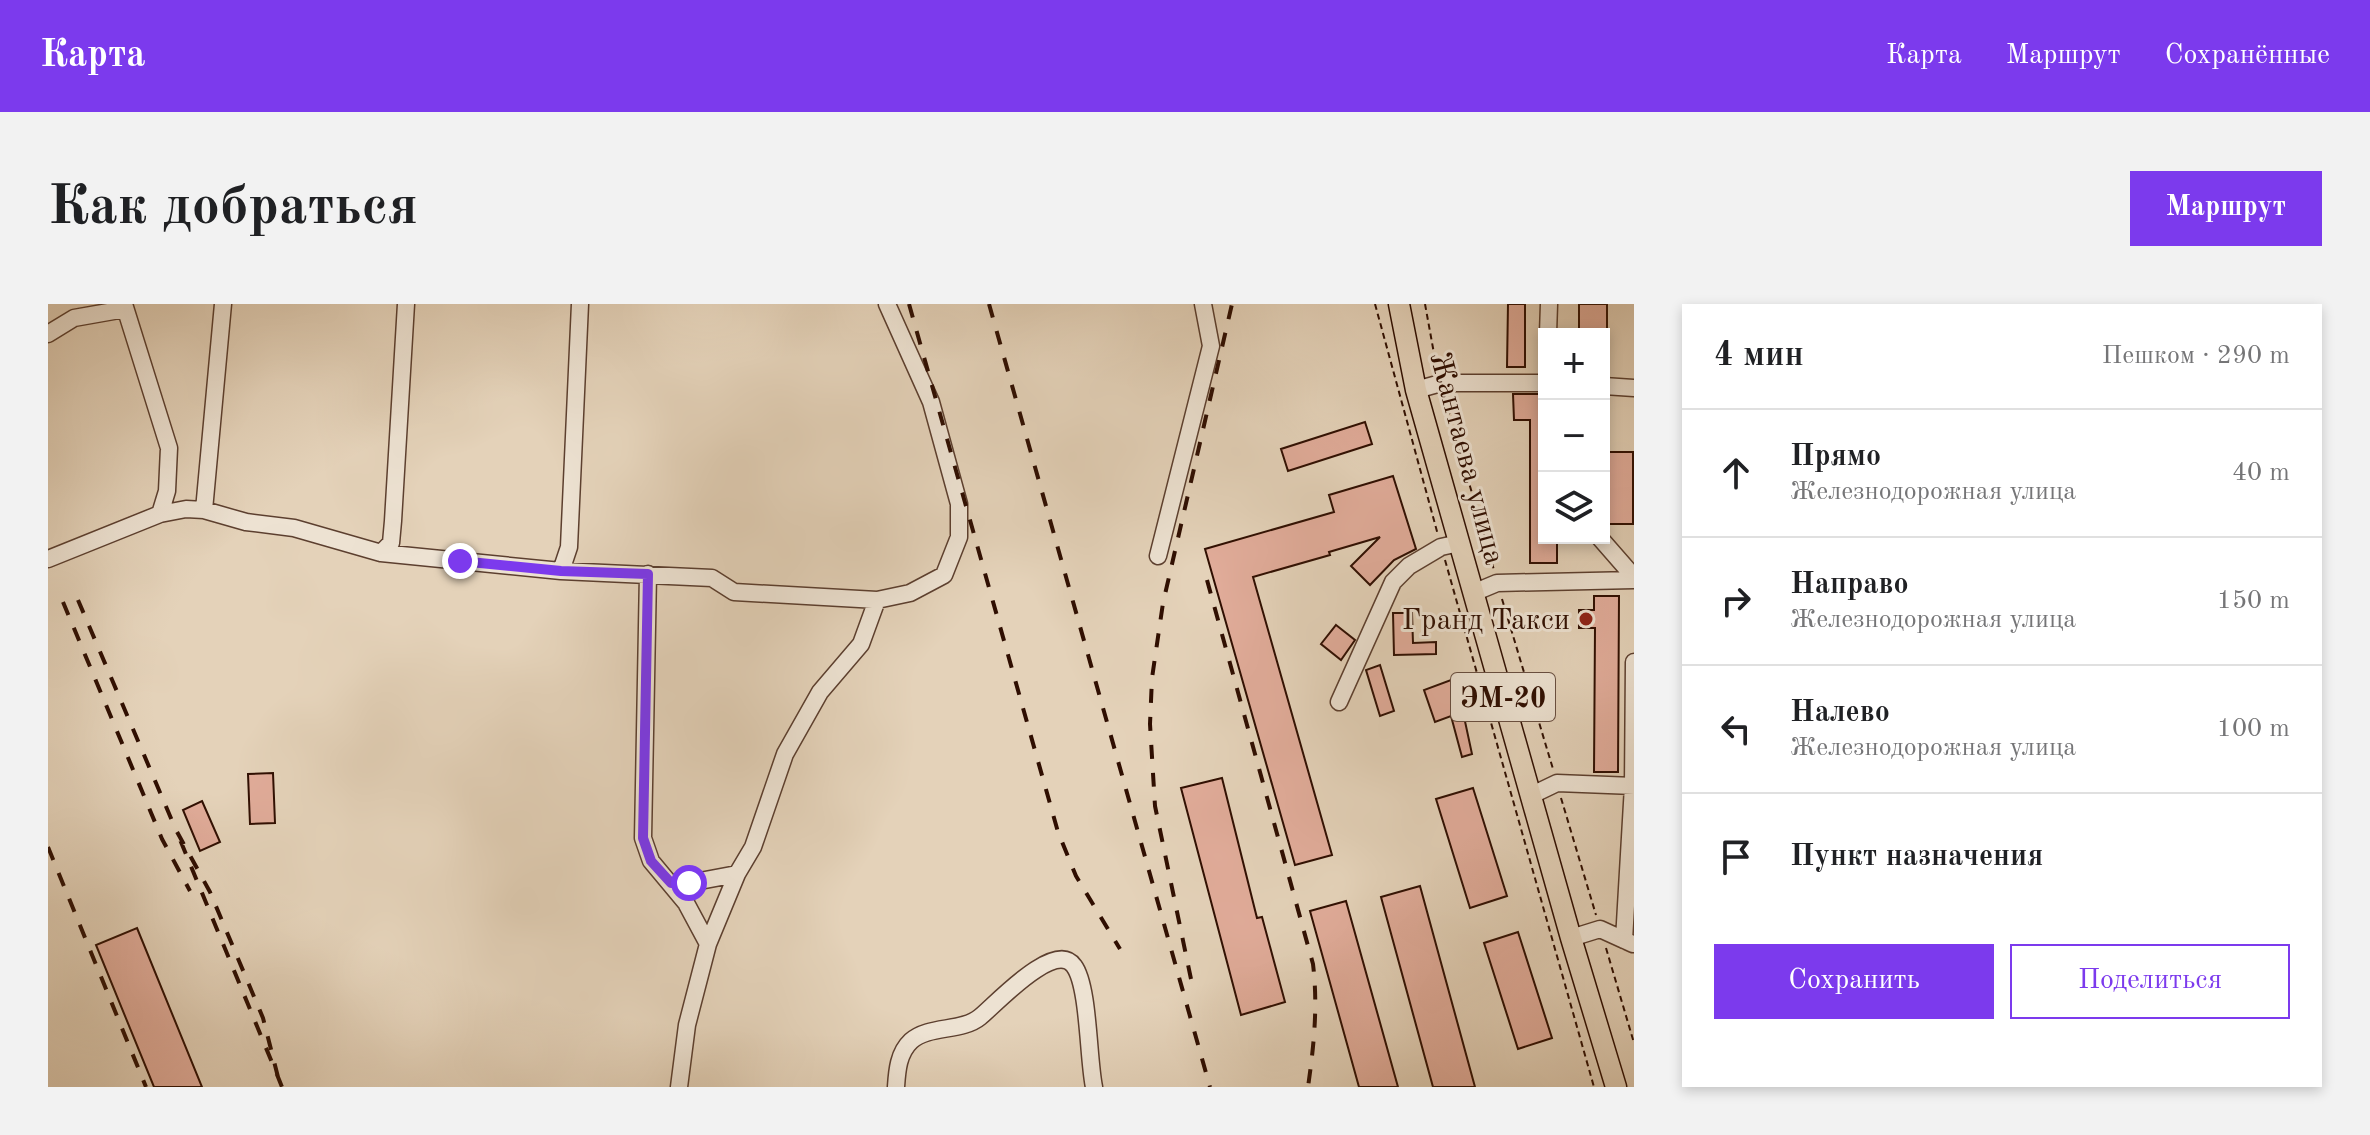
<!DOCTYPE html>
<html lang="ru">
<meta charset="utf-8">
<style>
:root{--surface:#fff;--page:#f2f2f2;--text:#202124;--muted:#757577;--line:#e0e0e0;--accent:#7c3aed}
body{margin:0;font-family:"Old Standard TT",serif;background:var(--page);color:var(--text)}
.controls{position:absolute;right:24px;top:24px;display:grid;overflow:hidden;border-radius:0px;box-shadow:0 4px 12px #0003}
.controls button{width:72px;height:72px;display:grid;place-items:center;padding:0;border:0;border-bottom:2px solid var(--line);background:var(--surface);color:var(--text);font:40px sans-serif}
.stop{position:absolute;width:24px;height:24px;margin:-18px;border:6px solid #7c3aed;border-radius:50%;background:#fff}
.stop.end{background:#7c3aed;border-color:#fff;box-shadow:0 2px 8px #0008}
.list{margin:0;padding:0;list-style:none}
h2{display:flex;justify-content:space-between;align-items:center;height:104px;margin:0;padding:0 32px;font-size:34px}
h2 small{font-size:26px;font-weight:400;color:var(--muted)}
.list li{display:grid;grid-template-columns:52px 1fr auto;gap:24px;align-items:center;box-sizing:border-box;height:128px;padding:0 32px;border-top:2px solid var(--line)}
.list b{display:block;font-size:30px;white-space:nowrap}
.list p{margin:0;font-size:26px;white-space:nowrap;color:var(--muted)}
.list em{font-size:26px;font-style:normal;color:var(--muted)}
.actions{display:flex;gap:16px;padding:24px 32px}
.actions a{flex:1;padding:18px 0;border:2px solid var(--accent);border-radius:0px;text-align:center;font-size:28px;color:var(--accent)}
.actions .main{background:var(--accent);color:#fff}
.icon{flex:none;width:44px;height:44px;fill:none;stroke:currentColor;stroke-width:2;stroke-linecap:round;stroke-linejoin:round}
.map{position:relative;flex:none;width:1586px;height:783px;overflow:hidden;border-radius:0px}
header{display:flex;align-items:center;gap:48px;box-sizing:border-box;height:112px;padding:0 40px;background:var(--accent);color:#fff}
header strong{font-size:38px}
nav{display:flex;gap:44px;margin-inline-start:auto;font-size:28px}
.intro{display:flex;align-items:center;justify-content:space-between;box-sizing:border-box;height:192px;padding:0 48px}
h1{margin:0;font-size:56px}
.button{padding:20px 36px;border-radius:0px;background:var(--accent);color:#fff;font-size:28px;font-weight:700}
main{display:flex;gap:48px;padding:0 48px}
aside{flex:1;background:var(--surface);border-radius:0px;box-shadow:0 4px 12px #0003}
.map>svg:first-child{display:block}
.building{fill:#e1ac9a;stroke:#2f0e01;stroke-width:2}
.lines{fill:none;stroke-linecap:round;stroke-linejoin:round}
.minor-casing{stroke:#5c3f2f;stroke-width:19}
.major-casing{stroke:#2f0e01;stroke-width:23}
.path{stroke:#2f0e01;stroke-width:2;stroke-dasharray:6 4;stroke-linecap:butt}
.minor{stroke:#ede2d2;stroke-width:16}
.major{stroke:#e4d2b9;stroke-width:20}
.rail{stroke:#2f0e01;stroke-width:4;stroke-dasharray:14 14;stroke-linecap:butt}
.route{stroke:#7c3aed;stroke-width:10}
.poi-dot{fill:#8f2418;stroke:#ede2d2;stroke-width:3}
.labels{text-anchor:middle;stroke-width:6;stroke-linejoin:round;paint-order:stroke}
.shield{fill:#ede2d2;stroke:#684e40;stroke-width:2}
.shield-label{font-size:28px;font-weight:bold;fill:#2f0e01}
.street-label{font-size:30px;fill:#2f0e01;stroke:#ede2d2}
.poi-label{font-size:30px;fill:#2f0e01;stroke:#ede2d2;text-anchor:end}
</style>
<header>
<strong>Карта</strong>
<nav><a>Карта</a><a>Маршрут</a><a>Сохранённые</a></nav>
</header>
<div class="intro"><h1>Как добраться</h1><a class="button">Маршрут</a></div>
<main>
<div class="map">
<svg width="1586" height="783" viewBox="0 0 1586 783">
<rect width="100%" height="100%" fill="#e4d2b9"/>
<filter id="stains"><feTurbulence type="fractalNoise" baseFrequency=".0025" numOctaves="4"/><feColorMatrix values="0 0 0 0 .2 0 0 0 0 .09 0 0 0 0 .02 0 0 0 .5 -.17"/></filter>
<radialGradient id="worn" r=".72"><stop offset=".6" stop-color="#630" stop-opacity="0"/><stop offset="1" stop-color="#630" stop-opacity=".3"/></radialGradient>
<path class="building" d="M1460,0H1477V63H1459Z
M1531,0H1559V30H1531Z
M1465,90H1496V234H1509V259H1482V116H1466Z
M1317,118L1324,140L1240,167L1233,145Z
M1560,148H1585V220H1560Z
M1345,172L1368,245L1346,256L1322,281L1303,262L1332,233L1281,248L1282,251L1205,273L1284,551L1247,561L1157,245L1286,208L1281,191Z
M1546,292H1571L1570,468H1546L1547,324H1531V306H1546Z
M1345,309H1364L1365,339L1388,338V350L1346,351Z
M1288,321L1307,336L1293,356L1273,340Z
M1332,361L1346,407L1332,412L1318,366Z
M1403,376L1415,408L1424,450L1414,453L1403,412L1387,418L1376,386Z
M225,469L227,519L202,520L200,470Z
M1174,474L1209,614L1214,613L1237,698L1193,711L1133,484Z
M1425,484L1459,592L1422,604L1388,495Z
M154,497L172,538L152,547L135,506Z
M1372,582L1427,783H1385L1333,593Z
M1298,597L1350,783H1311L1262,607Z
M89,624L154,783H106L48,641Z
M1470,628L1504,734L1470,745L1436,639Z"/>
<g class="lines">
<defs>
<path id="minor" d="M76,0L121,144L119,187L112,210
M0,30L26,14L77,5
M1500,30L1501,0
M1556,82L1586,84
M1368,86L1393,79H1496
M156,206L175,0
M1552,234L1586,273
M333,249L343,239L345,217L358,0
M1110,252L1163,42L1155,0
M0,255L112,210L138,205L156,206L198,218L246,224L333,249L513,267L664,274L686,288L829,296L862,289L896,271L911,233V200L883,98L839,0
M513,267L521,243L532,0
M600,270L595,534L603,557L638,599L660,640
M1425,289L1449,279L1586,276
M1291,398L1345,278L1361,262L1393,243L1411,239
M1484,491L1509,479L1586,482
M623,579H641L689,570
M1523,634L1552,625L1585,640
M1576,636L1585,482L1586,358
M631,783L639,721L660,640L689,570L705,543L737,450L772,388L813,340L829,296
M848,783C849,768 850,749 863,737C881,721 914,728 932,713C947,701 1007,635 1026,662C1041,682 1040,755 1046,783"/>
<path id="major" d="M1351,0L1368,86L1523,634L1568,783"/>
</defs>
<use href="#minor" class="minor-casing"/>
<use href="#major" class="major-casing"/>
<path class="path" d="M1327,0L1390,231
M1377,0L1389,66
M1397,95L1446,266
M1397,256L1546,783
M1454,295L1505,465
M1513,494L1548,611
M1558,644L1586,739"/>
<use href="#minor" class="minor"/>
<use href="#major" class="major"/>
<path class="rail" d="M861,0L1010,528L1028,572L1072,645
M941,0L1162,783
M1159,276L1265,660C1270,702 1266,741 1260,783
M30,296L128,526
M15,298L114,535L142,587
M0,543L98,783
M1143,675L1107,502L1102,420L1104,374L1115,299L1184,0
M230,773L215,714L162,588L128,526L230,773L234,783"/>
</g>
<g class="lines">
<path class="route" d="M412,257L513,267L600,270L595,534L603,557L623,579H641"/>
</g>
<circle class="poi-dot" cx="1538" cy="315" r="8"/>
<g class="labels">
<rect class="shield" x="1403" y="369" width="104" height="48" rx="6"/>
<g class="shield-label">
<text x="1455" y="403">ЭМ-20</text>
</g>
<g class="street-label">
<text transform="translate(1420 154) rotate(75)" y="10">Жантаева улица</text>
</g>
<g class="poi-label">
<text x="1522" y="325">Гранд Такси</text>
</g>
</g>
<rect width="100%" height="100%" filter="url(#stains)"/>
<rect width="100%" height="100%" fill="url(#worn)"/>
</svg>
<div class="controls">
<button>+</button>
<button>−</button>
<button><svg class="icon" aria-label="layers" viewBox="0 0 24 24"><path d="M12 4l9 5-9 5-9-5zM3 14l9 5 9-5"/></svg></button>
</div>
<div class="stop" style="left:641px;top:579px"></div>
<div class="stop end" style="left:412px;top:257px"></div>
</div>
<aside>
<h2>4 мин<small>Пешком · 290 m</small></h2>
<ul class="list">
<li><svg class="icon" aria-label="ahead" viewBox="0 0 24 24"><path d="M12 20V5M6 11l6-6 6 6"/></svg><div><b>Прямо</b><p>Железнодорожная улица</p></div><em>40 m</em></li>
<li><svg class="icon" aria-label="right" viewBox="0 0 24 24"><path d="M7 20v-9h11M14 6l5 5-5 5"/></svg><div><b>Направо</b><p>Железнодорожная улица</p></div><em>150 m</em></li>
<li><svg class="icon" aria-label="left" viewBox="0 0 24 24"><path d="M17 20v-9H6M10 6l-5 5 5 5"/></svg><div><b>Налево</b><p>Железнодорожная улица</p></div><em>100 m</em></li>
<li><svg class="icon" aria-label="arrive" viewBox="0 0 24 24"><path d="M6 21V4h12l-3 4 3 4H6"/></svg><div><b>Пункт назначения</b></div></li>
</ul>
<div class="actions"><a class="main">Сохранить</a><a>Поделиться</a></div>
</aside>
</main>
